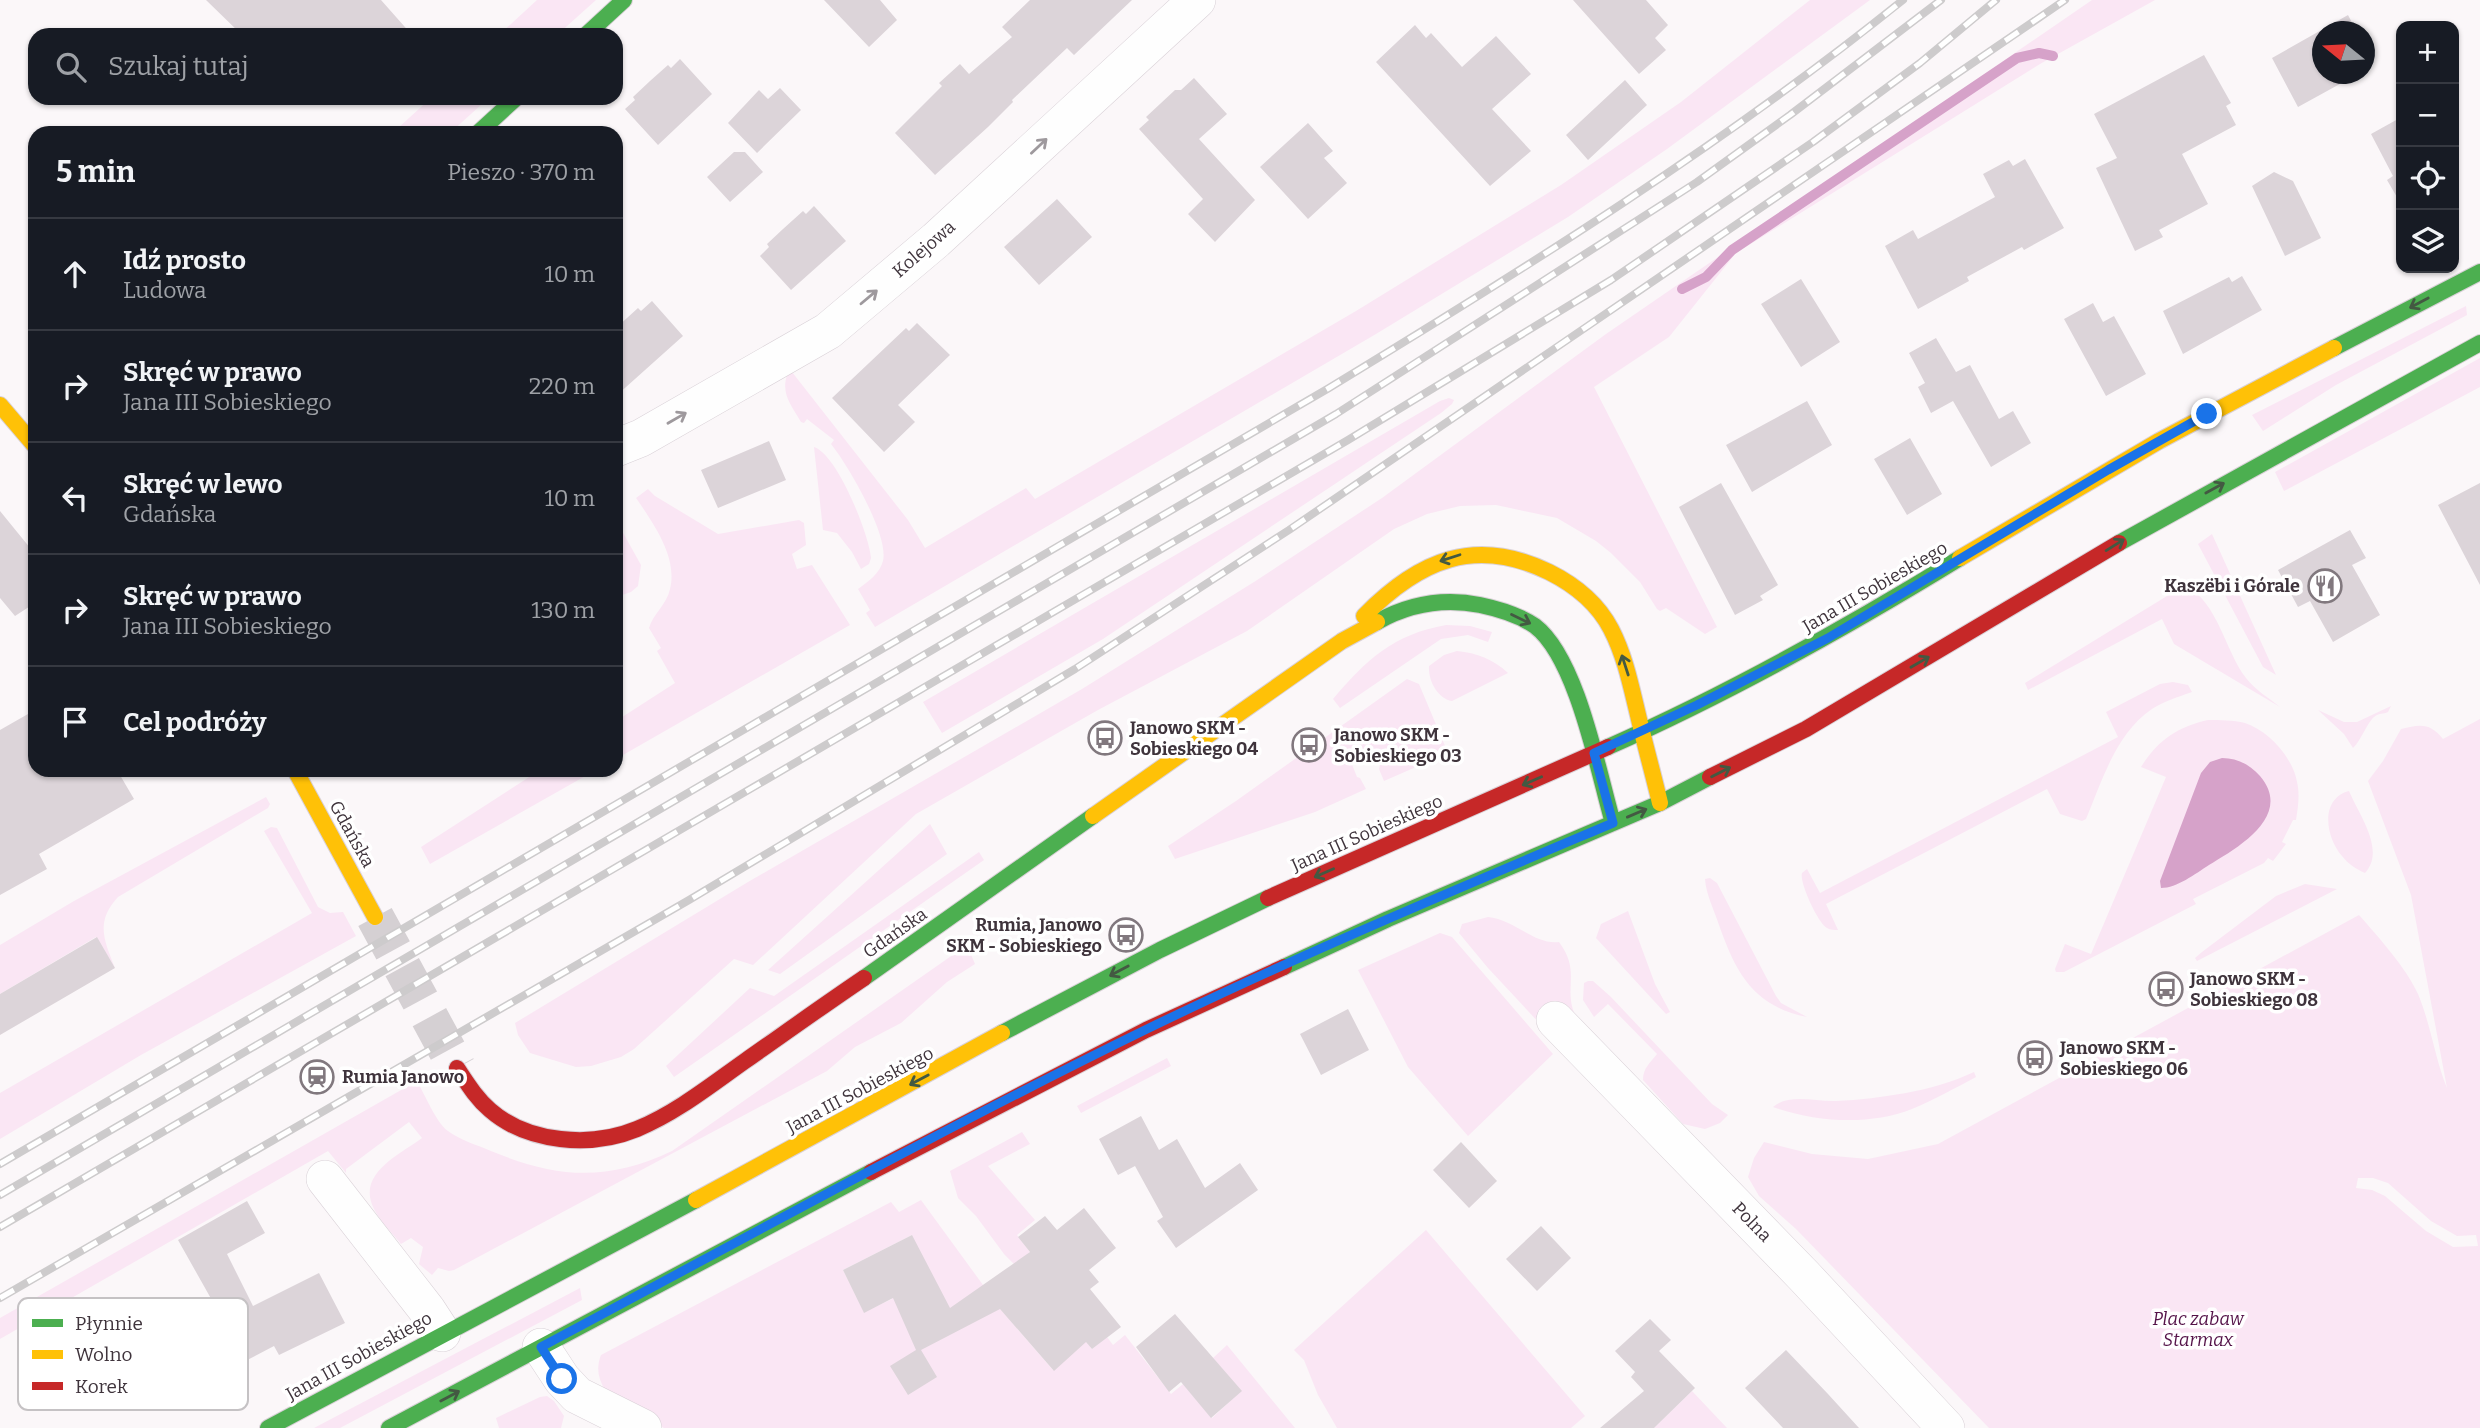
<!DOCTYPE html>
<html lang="pl">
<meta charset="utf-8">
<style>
:root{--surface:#171b24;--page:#20242c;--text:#f1f3f6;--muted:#9ea1a6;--line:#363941}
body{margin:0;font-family:Bitter,serif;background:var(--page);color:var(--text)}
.controls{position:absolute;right:21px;top:21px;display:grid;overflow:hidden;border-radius:14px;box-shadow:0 2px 5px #0004}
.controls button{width:63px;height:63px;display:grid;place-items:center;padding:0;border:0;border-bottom:2px solid var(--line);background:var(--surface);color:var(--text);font:35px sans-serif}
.compass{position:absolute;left:2312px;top:21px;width:63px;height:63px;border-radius:50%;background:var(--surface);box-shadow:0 2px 5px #0004;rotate:288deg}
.stop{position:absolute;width:21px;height:21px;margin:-16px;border:5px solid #1a73e8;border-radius:50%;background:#fff}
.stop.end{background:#1a73e8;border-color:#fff;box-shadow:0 2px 7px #0008}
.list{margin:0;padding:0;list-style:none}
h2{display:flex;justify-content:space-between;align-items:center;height:91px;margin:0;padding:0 28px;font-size:30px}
h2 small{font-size:23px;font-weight:400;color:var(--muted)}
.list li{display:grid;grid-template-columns:46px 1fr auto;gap:21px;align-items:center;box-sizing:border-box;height:112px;padding:0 28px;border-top:2px solid var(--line)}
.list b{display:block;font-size:26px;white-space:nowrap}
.list p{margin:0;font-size:23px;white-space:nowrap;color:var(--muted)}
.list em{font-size:23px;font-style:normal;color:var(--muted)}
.icon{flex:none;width:38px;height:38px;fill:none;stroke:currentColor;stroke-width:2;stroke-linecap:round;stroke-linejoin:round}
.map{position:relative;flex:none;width:2480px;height:1428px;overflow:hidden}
.search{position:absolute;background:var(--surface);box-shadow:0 2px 5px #0004;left:28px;top:28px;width:595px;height:77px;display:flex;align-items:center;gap:18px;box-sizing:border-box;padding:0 24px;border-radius:21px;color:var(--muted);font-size:26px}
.panel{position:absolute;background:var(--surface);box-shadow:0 2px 5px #0004;left:28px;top:126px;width:595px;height:651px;border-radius:21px}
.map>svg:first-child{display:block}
.green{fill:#fae6f4;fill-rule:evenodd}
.water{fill:#d6a2c9}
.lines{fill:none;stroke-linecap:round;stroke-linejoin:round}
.stream{stroke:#d6a2c9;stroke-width:10}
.building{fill:#dcd4d9}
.secondary-tunnel{stroke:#d5d0d3;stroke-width:38;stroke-dasharray:38 19;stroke-linecap:butt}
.street-casing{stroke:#d9d1d7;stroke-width:38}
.fast-casing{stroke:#d9d1d7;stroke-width:18}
.slow-casing{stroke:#d9d1d7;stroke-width:18}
.jam-casing{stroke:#d9d1d7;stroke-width:18}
.street{stroke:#fefefe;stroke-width:37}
.fast{stroke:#4caf50;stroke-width:16}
.slow{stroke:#ffc107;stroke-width:16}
.jam{stroke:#c62828;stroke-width:16}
.rail-casing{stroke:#cdcbcc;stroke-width:8}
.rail{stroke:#fff;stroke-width:5;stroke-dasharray:16;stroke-linecap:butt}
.oneway{stroke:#9e999d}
.oneway2{stroke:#435942}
.route{stroke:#1a73e8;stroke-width:9}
.labels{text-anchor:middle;stroke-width:7;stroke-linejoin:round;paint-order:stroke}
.street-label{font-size:18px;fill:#3f343c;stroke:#fff}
.poi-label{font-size:18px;font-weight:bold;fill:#3f343c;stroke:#fff;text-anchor:start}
.park-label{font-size:18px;font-style:italic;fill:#541248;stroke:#fff}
.key{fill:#fff;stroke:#c5c2c4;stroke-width:2}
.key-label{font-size:19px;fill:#3f343c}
</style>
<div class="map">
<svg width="2480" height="1428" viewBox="0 0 2480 1428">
<rect width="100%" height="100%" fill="#fbf7f9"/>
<path class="green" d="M537,0H596L557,35H499Z
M1810,0H1870L1667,149L1568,217L1376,334L875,627L866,613L870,610L858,589C868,582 880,573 883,561C889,535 848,465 831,444L834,440L807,419L804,423L801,422C791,405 781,394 787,375L792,372L908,520L925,548L1026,488L1035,499L1356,311L1561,185L1681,102Z
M2092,0H2155L2040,64L1736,253L1669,337L1594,387L1717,627L1705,634L1666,608L1660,611L1657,609L1640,582L1611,553L1596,541L1557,518L1496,505L1460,506L1427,514L1394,529L1247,631L1098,710L916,814L753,965L734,959L634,1049L621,1057L591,1066L576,1067L530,1053L518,1035L515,1023L748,882L1082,689L1254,582L1382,498L1606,334Z
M431,98H476L482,104L450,133H403L398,128Z
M2466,306L2467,315L2336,385L2263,431L2252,415Z
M2480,358V387L2284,491L2275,472Z
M1449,398L1454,400L1452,404L1441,413L1103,639L942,733L923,702L1440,401Z
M814,447C837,454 869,534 871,558L869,564L861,569L852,552L837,533L823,530Z
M648,489L655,496L718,534L799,520L804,523L806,545L792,554L797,569L812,565L850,625L616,759V721L675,683L657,651L661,648L649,628C653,614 667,604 670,589C678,557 653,523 636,498Z
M616,520L641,565L638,586L631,592L622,595L616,590Z
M2212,534L2276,675L2263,667L2198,544Z
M2186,587C2217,600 2226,653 2246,678C2255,690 2269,698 2280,707L2174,644L2162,619L2028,690L2025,683L2167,596Z
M1446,625L1470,626L1492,632L1488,642L1468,635L1441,639L1340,708L1333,699C1366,660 1394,634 1446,625Z
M1457,651C1477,653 1493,659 1508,673L1452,701C1437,698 1428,680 1429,666L1444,655Z
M1407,679L1419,684L1448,753L1384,781L1379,769L1380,765L1373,750L1368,749L1351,757V762L1357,777L1360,778L1366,789L1315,812L1175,859L1168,846L1236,801Z
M2173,682L2188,685L2192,692C2178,697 2164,701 2152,709C2116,733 2102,781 2086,819L2082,821L2060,814L2047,789L1826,904L1838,930C1835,930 1830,930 1827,928C1818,923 1799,882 1802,873L1807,869L1820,893L2118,737L2106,712L2160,684Z
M2391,706L2388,712C2385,714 2381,713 2377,715C2368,719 2362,740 2353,748L2344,734L2318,710L2344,722H2357Z
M2480,719V1428H1989L1796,1229L1759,1196L1748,1177L1754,1158L1764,1142L1812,1154L1868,1159L1938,1144L2359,915C2379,938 2405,966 2418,994C2431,1025 2435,1059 2447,1088L2411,895L2368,781L2383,761L2401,729C2421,724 2430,723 2443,739ZM2358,1178H2373L2388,1183L2431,1221L2457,1236L2476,1235L2478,1246L2453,1247L2426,1231L2385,1196L2372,1190L2356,1188Z
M2208,720C2220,720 2233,720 2245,723C2269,731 2293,758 2297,782C2300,795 2298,807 2296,820H2293L2282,842L2286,844L2273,861L2268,858L2264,863L2193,899L2196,904L2064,972H2056L2055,969L2065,944L2091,954L2166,777L2141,767C2158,740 2177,727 2208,720Z
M540,770H596L430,864L421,847Z
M2349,791C2359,815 2386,850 2365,873C2356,869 2348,864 2342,856C2326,838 2319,799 2349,791Z
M266,797L270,804L268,808L118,897C95,922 104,940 115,968L96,937L0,994V945L74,901Z
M930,824L947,854L780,974L768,970Z
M271,827L277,828L318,907L330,913L343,912L356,936L141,1055L0,1139V1093L312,913L264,831Z
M979,852L984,860L674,1077L666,1066L750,988L774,996Z
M1710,878L1717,883L1776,996L1781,1003L1807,1017C1753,1006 1736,973 1719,925C1714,910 1706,894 1705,879Z
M2305,884L2337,889L2197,961L2195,958L2202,952L2276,896Z
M1628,911L1655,984L1670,1012L1666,1014L1596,938L1601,924Z
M1488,917C1514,919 1534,945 1559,942C1582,973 1562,988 1576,1017L1542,1026L1488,968L1459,933L1462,924Z
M1440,933L1452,937L1553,1054L1468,1136L1408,1067L1358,970Z
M967,945L975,964L947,982L901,1023L855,1047L827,1071L454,1270L449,1271L438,1268L432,1275L419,1264L423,1247L411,1238L401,1244C392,1233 380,1221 374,1209C356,1174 399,1155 422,1138L409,1122L346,1169V1173L328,1151L0,1339V1318L417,1081C424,1093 437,1124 448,1131C460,1140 477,1145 491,1151C556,1178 607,1182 672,1151Z
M1588,981H1593L1611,997L1712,1104L1728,1115L1720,1123L1705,1129L1683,1124L1643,1080C1643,1068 1650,1063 1657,1054L1608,1004L1594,1017L1583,1000L1584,983Z
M1167,1058L1171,1066L1081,1113L1077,1106Z
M1974,1072L1976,1077C1955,1088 1934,1100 1912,1109C1869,1126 1816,1122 1773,1107C1789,1093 1816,1102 1836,1101C1859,1100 1883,1097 1906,1093C1928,1089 1953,1082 1974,1072Z
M1022,1132L1030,1144L988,1166L1035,1220L1017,1235L1030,1252L1015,1265L1004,1254L976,1216L958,1198L950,1171Z
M921,1200L1002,1311L1053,1370L1077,1330L1092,1349L1107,1337L1113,1345L1125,1335L1171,1394L1183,1384L1212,1418L1241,1391L1213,1358L1227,1345L1295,1428H664L605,1390C598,1378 596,1368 601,1355L891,1202L899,1212ZM912,1235L892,1299L864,1312L843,1270Z
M1426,1230L1585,1416L1571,1428H1337L1318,1395L1304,1360L1294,1350Z
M580,1288L582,1300L340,1428H314Z
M1692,1391L1727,1428H1654Z
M547,1396L554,1401L564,1416L561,1428H499L496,1418L540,1397Z"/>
<path class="water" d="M2222,758C2237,758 2249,764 2260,776C2294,816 2237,848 2209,865C2195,874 2177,888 2161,888L2160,881L2201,773L2210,762Z"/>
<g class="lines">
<path class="stream" d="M1682,289L1706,277L1732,250L2017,58L2039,53L2053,56"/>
</g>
<path class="building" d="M206,0H381L412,35H242Z
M824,0H880L897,20L869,47Z
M1030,0H1132L1074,55L1067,48L1012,100L1013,102L988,127L935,175L895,133L942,86L939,83L960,64L969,74L1012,37L1002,27Z
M1573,0H1646L1668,25L1655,38L1666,50L1639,74Z
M2348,15L2357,32H2322V74H2358L2298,107L2272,58Z
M1415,25L1426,38L1431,33L1462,67L1496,36L1531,74L1492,109L1531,151L1490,186L1376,62Z
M2204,55L2231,103L2226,106L2236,125L2182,154L2208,204L2159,230L2163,237L2135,251L2096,168L2117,158L2094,114Z
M680,59L712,94L658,145L625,109L635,100L633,97L650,81L668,65L671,68Z
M1194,78L1227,114L1199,139L1255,200L1215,242L1188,214L1203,199L1139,129L1149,120L1146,117L1175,90H1181Z
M1625,80L1647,105L1588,160L1566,135Z
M780,88L801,110L757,153L728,123L759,90L768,99Z
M2398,119L2401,124V204L2387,180L2393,176L2371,134Z
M1308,123L1333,151L1324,158L1347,183L1308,219L1260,167Z
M734,152H745L763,172L730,202L707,177Z
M2025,159L2064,228L2024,250L2022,247L1967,277L1969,281L1918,309L1885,246L1913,230L1918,239L1995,197L1983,174L2009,160L2013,166Z
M2274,172L2293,181L2321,238L2285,256L2252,186Z
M1057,199L1092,237L1039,285L1004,247Z
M814,206L846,241L791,290L760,256L769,247L767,244L783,229L803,211L806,214Z
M2242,276L2262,310L2183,354L2163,311L2229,277L2232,282Z
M1801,279L1840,342L1801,367L1761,304Z
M652,301L683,336L616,396V328L638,308L641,311Z
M2093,303L2103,322L2114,316L2146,374L2106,396L2064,319Z
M917,323L950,355L898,405L915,422L884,452L832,398L906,328L909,331Z
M1936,338L1956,372L1970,365L1999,419L2013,411L2031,443L1991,467L1953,401L1931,413L1918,387L1925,383L1909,353Z
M1807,401L1832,445L1752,492L1726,445Z
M1910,438L1942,494L1907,515L1874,459Z
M769,441L786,480L718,508L701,470Z
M1721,483L1778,585L1760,596L1763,600L1735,615L1679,507Z
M2480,483V585L2438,505Z
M0,511L35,554V603L15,616L0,598Z
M2350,530L2366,558L2352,565L2380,615L2333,642L2310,601L2298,607L2278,570Z
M35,710V770H117L134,799L39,854L47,869L0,895V730Z
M97,937L115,968L0,1035V994Z
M1348,1009L1369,1050L1321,1075L1300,1034Z
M1141,1116L1159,1150L1177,1139L1205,1188L1240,1163L1258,1190L1176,1248L1157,1221L1163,1217L1135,1166L1118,1175L1099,1139Z
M1461,1142L1497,1181L1469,1208L1433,1170Z
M247,1201L265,1233L227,1254L253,1306L319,1273L345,1323L279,1355L274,1346L230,1369L204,1319L218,1311L178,1240Z
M1084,1208L1116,1248L1089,1270L1099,1282L1090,1289L1121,1327L1092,1349L1086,1342L1054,1371L1000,1309L921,1350L937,1377L908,1395L890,1366L916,1350L893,1298L864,1313L843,1270L912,1235L950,1308L1030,1252L1018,1237L1045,1216L1057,1230Z
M1541,1226L1571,1258L1537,1291L1506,1259Z
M1175,1314L1242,1391L1211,1418L1181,1382L1169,1392L1136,1347Z
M1650,1319L1671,1340L1659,1351L1695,1388L1654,1428H1600L1644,1391L1631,1377L1635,1372L1615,1351Z
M1786,1350L1828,1394L1859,1428H1783L1745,1388Z"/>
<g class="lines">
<path class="secondary-tunnel" d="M375,917L457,1068"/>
<defs>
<path id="street" d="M616,448L641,438L828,331L936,240L1197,0
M1555,1020L1804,1276L1946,1428
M325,1179L427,1310L442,1333
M541,1347L562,1379L577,1395L643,1428"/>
<path id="fast" d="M586,35L624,0
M478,133L516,98
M2334,348L2480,272
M2119,543L2480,343
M1377,622C1409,604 1444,598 1480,605C1499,609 1519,615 1535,626C1577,658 1598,771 1613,823
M1608,747C1730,693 1846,628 1960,558
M1284,967L1388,919L1660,803L1710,777
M864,978L1093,816
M1002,1033L1160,950L1268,898
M268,1428L696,1200
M389,1428L871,1172"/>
<path id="slow" d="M0,405L35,446
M1960,558L2159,441L2334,348
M1364,616C1419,560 1475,536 1549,572C1575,585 1598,604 1611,629C1625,656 1631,686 1638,715C1645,745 1653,774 1660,803
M295,770L375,917
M1093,816L1342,641L1377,622
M696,1200L1002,1033"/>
<path id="jam" d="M1710,777L1806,729L2119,543
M1268,898L1608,747
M457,1068C467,1083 476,1098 490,1110C528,1143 591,1148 637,1129C676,1113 711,1085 745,1061C785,1033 824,1005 864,978
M871,1172L1146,1030L1284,967"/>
</defs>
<use href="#street" class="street-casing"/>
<use href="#fast" class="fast-casing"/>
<use href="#slow" class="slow-casing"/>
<use href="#jam" class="jam-casing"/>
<use href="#street" class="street"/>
<use href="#fast" class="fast"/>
<use href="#slow" class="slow"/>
<use href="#jam" class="jam"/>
<defs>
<path id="rail" d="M0,1164L1329,388C1526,268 1723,145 1903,0
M0,1195L1336,414L1697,182L1790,115L1941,0
M0,1227L1348,440L1611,280L1813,142L1920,63L1996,0
M0,1298L689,900L1075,669L1289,530L2065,0"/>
</defs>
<use href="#rail" class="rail-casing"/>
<use href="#rail" class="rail"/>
</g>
<defs><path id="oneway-shaft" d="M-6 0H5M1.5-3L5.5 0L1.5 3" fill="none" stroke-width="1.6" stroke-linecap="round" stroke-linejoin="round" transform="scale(1.75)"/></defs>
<g class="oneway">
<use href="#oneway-shaft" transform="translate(1039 146) rotate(-43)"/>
<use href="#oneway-shaft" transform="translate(869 297) rotate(-40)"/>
<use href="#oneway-shaft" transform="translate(677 418) rotate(-30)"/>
</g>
<g class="oneway2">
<use href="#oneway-shaft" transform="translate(2419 303) rotate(152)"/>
<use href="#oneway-shaft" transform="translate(2215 488) rotate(-29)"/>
<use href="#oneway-shaft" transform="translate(2115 545) rotate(-32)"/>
<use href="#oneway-shaft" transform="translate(1450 558) rotate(162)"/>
<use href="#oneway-shaft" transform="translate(1521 619) rotate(26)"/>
<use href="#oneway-shaft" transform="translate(1920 662) rotate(-30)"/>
<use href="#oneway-shaft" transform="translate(1625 665) rotate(-108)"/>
<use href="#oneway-shaft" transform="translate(1721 772) rotate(-27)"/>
<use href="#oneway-shaft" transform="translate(1532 781) rotate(156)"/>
<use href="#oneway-shaft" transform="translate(1637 813) rotate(-23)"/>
<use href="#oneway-shaft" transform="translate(1324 873) rotate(156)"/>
<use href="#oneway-shaft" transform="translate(1119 971) rotate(152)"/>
<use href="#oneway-shaft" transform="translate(919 1080) rotate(152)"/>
<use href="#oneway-shaft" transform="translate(450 1396) rotate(-28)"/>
</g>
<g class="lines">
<path class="route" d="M562,1379L541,1347C742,1240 942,1129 1147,1029C1299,955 1457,889 1613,823L1594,753L1697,705L1828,638L2108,470L2207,414"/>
</g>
<defs>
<symbol id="restaurant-ring" viewBox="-11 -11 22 22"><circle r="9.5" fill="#fff" stroke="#81787e" stroke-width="1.5"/><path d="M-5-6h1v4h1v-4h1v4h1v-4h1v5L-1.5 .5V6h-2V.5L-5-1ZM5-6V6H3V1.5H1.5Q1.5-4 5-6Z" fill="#81787e"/></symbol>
<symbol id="bus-ring" viewBox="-11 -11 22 22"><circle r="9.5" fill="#fff" stroke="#81787e" stroke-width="1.5"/><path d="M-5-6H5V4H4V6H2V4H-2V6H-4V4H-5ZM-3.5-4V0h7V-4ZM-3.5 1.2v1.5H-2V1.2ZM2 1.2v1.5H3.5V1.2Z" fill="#81787e"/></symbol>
<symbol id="station-ring" viewBox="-11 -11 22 22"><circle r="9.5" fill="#fff" stroke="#81787e" stroke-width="1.5"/><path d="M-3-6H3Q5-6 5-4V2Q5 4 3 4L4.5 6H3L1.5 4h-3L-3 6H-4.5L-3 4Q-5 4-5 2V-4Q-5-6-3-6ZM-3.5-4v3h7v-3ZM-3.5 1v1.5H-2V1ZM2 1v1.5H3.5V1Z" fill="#81787e"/></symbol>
</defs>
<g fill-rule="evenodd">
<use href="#restaurant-ring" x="2306" y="567" width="38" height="38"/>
<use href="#bus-ring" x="1086" y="719" width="38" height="38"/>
<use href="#bus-ring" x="1290" y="726" width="38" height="38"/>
<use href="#bus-ring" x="1107" y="916" width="38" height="38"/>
<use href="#bus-ring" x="2147" y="970" width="38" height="38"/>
<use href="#bus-ring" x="2016" y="1039" width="38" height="38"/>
<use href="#station-ring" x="298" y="1058" width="38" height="38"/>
</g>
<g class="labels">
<g class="street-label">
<text transform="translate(924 249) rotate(-41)" y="6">Kolejowa</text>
<text transform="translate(1875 587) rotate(-30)" y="6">Jana III Sobieskiego</text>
<text transform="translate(1367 833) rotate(-24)" y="6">Jana III Sobieskiego</text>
<text transform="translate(352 834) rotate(61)" y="6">Gdańska</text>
<text transform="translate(895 933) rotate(-35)" y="6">Gdańska</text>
<text transform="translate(860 1090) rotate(-28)" y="6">Jana III Sobieskiego</text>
<text transform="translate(1752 1222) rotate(46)" y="6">Polna</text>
<text transform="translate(359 1356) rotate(-29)" y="6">Jana III Sobieskiego</text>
</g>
<g class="poi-label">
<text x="2300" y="592" text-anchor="end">Kaszëbi i Górale</text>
<text x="1130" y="734">Janowo SKM -<tspan x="1130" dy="21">Sobieskiego 04</tspan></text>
<text x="1334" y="741">Janowo SKM -<tspan x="1334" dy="21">Sobieskiego 03</tspan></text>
<text x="1102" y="931" text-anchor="end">Rumia, Janowo<tspan x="1102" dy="21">SKM - Sobieskiego</tspan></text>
<text x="2190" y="985">Janowo SKM -<tspan x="2190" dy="21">Sobieskiego 08</tspan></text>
<text x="2060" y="1054">Janowo SKM -<tspan x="2060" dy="21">Sobieskiego 06</tspan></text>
<text x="342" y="1083">Rumia Janowo</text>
</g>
<g class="park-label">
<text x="2198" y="1325">Plac zabaw<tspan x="2198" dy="21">Starmax</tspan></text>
</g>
</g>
<rect x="18" y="1298" width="230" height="112" rx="10" class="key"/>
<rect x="32" y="1319" width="31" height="8" fill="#4caf50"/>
<rect x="32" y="1350" width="31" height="9" fill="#ffc107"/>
<rect x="32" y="1382" width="31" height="8" fill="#c62828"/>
<g class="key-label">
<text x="75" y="1330">Płynnie</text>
<text x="75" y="1361">Wolno</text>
<text x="75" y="1393">Korek</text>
</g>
</svg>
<div class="controls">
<button>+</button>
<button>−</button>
<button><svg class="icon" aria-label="locate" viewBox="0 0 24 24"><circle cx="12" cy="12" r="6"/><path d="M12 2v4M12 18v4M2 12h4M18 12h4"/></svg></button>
<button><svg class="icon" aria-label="layers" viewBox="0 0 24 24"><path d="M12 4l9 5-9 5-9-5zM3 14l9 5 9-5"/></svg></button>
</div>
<svg class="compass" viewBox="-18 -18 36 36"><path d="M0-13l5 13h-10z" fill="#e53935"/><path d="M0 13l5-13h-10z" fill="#9ea1a6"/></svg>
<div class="stop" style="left:562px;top:1379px"></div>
<div class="stop end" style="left:2207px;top:414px"></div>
<div class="search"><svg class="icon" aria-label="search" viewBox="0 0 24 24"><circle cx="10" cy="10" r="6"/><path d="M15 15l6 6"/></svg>Szukaj tutaj</div>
<section class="panel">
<h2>5 min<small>Pieszo · 370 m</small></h2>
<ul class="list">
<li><svg class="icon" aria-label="ahead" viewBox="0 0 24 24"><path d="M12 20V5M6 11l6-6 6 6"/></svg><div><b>Idź prosto</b><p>Ludowa</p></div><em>10 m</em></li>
<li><svg class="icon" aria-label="right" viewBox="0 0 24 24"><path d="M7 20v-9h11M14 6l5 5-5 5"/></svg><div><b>Skręć w prawo</b><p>Jana III Sobieskiego</p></div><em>220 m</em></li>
<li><svg class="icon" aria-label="left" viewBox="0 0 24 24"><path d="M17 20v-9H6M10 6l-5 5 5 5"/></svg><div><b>Skręć w lewo</b><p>Gdańska</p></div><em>10 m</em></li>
<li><svg class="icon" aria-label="right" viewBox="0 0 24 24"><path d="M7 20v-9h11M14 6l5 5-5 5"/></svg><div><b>Skręć w prawo</b><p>Jana III Sobieskiego</p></div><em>130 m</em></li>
<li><svg class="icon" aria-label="arrive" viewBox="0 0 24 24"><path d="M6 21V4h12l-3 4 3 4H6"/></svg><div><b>Cel podróży</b></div></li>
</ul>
</section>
</div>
